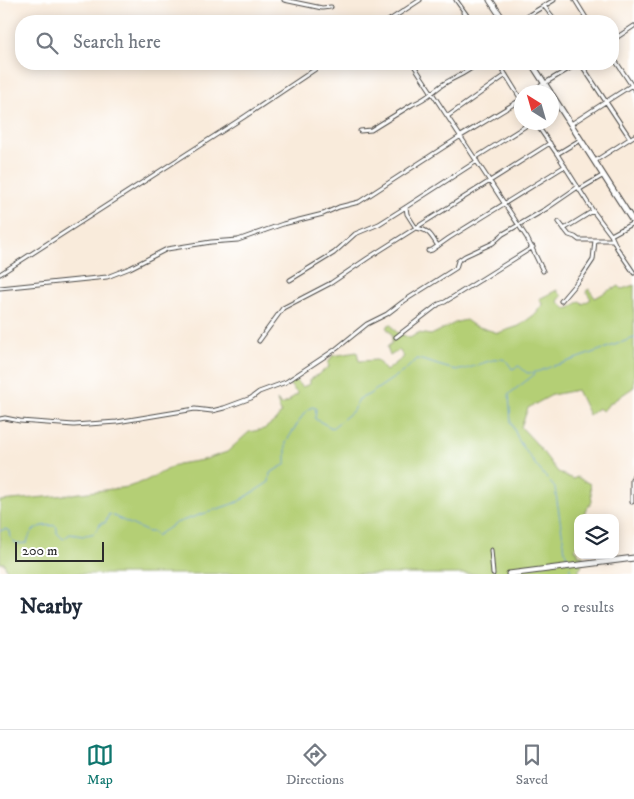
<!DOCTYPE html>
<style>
:root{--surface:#fff;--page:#f6f6f7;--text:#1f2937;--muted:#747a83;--line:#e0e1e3;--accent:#0f766e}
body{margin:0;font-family:"IM FELL DW Pica",serif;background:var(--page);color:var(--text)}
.controls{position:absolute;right:15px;bottom:15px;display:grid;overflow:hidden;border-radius:10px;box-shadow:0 2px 12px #0003}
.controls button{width:45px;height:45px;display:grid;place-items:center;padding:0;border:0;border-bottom:1px solid var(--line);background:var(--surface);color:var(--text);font:25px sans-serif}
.compass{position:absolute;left:514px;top:85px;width:45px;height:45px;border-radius:50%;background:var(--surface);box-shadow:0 2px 12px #0003;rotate:323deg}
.scale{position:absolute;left:15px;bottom:12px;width:89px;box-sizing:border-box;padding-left:5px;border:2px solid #2b2b2b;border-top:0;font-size:14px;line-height:18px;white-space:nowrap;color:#2b2b2b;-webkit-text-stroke:4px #fff;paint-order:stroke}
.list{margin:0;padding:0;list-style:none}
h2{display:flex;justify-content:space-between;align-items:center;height:65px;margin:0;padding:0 20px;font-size:21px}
h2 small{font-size:16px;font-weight:400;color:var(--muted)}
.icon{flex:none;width:28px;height:28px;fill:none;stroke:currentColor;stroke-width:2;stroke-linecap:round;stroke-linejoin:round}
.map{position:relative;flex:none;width:634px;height:574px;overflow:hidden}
.search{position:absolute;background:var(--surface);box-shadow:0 2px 12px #0003;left:15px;right:15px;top:15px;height:55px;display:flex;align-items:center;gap:12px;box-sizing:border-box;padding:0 18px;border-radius:20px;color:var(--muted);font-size:19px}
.sheet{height:155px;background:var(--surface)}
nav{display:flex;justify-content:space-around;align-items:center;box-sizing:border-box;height:70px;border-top:1px solid var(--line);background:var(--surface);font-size:14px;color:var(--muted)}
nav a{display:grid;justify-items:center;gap:2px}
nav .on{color:var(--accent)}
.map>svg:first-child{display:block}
.green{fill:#b4cf74;stroke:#707d50}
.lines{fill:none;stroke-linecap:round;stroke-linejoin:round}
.stream{stroke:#6e9ed8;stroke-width:1}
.street-casing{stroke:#4a4845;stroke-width:5}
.primary-casing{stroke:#4a4845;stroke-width:7}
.street{stroke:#fff;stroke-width:3}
.primary{stroke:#fff;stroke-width:5}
</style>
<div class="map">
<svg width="634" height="574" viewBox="0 0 634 574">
<rect width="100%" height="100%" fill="#fff"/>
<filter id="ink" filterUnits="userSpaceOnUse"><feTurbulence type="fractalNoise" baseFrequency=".02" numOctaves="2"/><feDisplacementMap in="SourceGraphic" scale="10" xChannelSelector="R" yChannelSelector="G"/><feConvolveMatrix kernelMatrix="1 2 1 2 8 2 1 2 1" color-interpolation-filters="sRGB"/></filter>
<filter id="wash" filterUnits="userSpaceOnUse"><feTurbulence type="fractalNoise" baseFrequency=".0096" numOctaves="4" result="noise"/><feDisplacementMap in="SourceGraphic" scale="20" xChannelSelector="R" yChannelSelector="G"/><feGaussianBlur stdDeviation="1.12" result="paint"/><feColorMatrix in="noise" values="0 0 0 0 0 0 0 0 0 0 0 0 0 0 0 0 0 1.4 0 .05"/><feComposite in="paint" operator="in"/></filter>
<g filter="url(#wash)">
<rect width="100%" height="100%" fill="#f9ebdb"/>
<path class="green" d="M634,285V387L609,404L603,411L598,408L589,415L577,390L552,395L528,408L521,427L535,442L558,472L573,479L577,477L590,484L592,502L586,509L583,518H578V540L575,550L578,551V555H583L581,568H579V574H8L4,563H0V501L56,496L128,487L145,481L178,464L203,460L227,452L249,432L264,429L275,421L281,413L277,400L281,405L290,401V399L298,394L288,383L295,380L302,387L310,384V380L329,367L328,363L332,356L357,352L359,361L377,360L386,371L404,357L399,350L390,356L387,347L392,343V335L386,327L390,324L396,332L410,338L418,333L431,335L457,322L466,320L473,325L498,333L519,326L538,312L537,310L543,305L539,299L557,290V291L562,296L558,301L566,309L569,308H570L580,301L583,304L591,299L586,291L589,289L595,298L613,288L614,289L619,286L622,289Z"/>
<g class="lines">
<path class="stream" d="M535,374L509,394L511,422L519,441L535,464L555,488L565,551L569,563
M0,531L5,529L10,531L11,539L17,544L27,543C30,527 42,524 56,526L57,529V533L63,539L70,534L83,536C86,534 93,535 95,532C97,529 99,526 101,523H105L109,514L148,532H154L156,536L176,523L238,502L269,482L270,473L286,464V442L305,412L312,407L316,408L315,419L332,428L352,412L359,399L368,395L404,371L417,359C428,361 450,370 459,370C470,370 496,355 505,360C508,362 510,366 512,369L519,366L527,373C540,373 549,366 561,364L634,338
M570,567V574"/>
</g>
</g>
<g filter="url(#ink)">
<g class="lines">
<defs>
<path id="street" d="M284,0L322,8L331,7
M456,0L471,21
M575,0L588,21
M544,6L556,21
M463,12L465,21
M388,21L420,0
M519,21L554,0
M613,40L634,26
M613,57L634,89
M413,64L527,238L543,271
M499,64L522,101
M581,64L630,138
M530,92L577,64
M448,116L506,75
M535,122L557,154L593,211L611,235L617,248L634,273
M571,124L632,85
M360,131L371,130L413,104C425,100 431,93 442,85C453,77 467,74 476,64
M557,154L580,140
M475,158L532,122
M595,161L634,136
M580,189L602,176
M406,207L407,214L416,228
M559,222L569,235L575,237L579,240H612
M416,228C430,230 431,236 438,246
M564,229L593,211
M611,235L633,223
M428,251L432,250L449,238L565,166
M0,274L244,117L323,64
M290,280L334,253L355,234L379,224L406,207L477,161
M0,288L107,277L130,268L167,249L211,242L238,240L283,224L323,214L339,207L359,202L461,136L522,99
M561,301L583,275L593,260L595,240
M396,337L439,304L445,302L533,247
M259,341L283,308L331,283L368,258L550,143
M0,419L5,418L20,421L74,425L117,422L195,409L212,411L224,408L251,398L259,392L286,382L336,349L367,324L387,314L404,301L456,268L458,261L465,256L493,243L503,234L546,209L578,187
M632,502V480L634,475
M491,550L493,574"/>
<path id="primary" d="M490,0L504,21
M532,64L550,92
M552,95L634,223
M509,574L634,558"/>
</defs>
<use href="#street" class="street-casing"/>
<use href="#primary" class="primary-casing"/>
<use href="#street" class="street"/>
<use href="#primary" class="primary"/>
</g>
</g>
</svg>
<div class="controls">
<button><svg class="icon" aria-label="layers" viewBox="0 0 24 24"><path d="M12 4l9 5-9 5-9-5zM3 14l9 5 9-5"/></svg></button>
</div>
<svg class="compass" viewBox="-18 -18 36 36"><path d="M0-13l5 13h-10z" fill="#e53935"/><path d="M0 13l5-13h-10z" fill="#747a83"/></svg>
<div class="scale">200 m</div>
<div class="search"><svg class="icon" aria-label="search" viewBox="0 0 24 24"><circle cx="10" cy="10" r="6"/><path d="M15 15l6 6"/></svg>Search here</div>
</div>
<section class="sheet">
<h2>Nearby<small>0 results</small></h2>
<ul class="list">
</ul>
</section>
<nav>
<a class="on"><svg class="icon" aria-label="map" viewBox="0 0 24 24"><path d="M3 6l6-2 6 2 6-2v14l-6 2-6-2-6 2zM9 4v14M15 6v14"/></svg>Map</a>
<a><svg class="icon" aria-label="directions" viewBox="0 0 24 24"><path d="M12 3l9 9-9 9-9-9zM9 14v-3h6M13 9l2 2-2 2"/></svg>Directions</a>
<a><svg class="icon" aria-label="saved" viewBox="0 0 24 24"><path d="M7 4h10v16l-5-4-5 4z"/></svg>Saved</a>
</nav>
